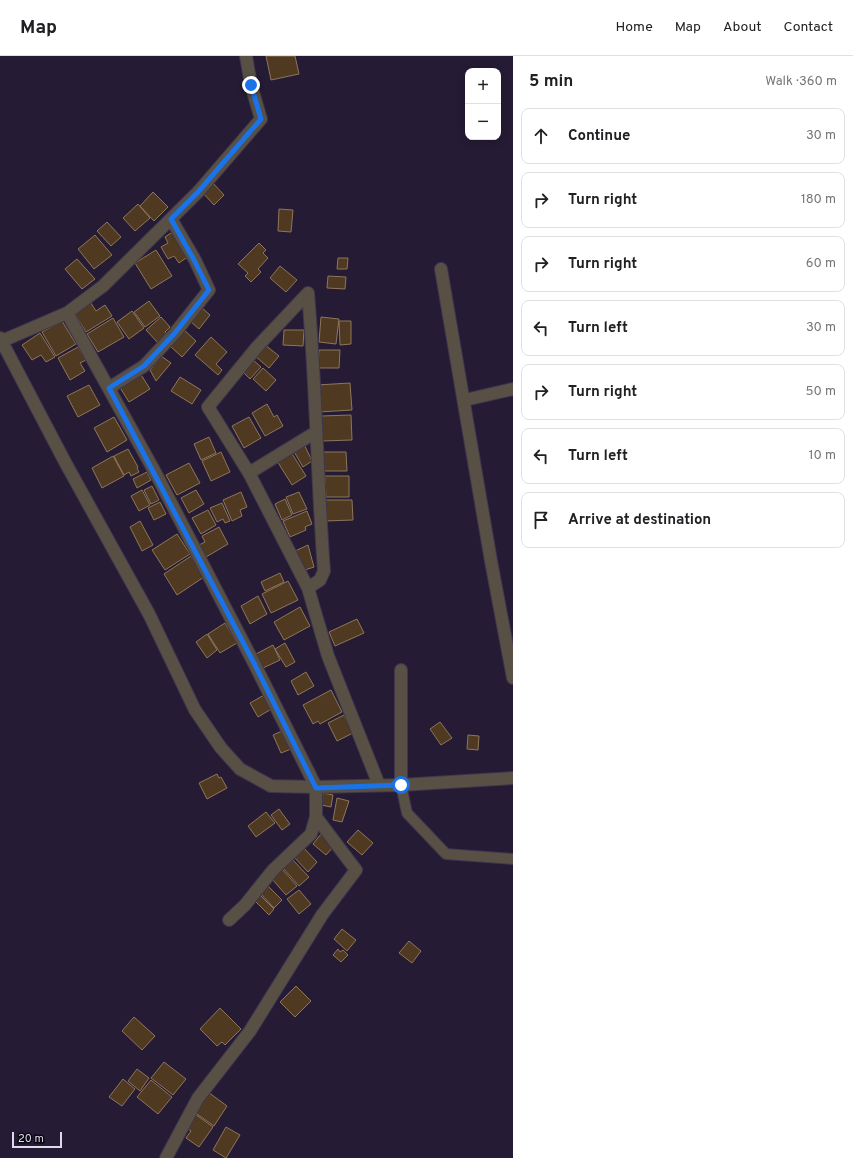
<!DOCTYPE html>
<meta charset="utf-8">
<style>
:root{--surface:#fff;--page:#f6f6f6;--text:#202124;--muted:#757577;--line:#e0e0e0}
body{margin:0;font-family:Overpass,sans-serif;background:var(--page);color:var(--text)}
.controls{position:absolute;right:12px;top:12px;display:grid;overflow:hidden;border-radius:8px;box-shadow:0 2px 10px #0003}
.controls button{width:36px;height:36px;display:grid;place-items:center;padding:0;border:0;border-bottom:1px solid var(--line);background:var(--surface);color:var(--text);font:20px sans-serif}
.scale{position:absolute;left:12px;bottom:10px;width:50px;box-sizing:border-box;padding-left:4px;border:2px solid #dfdaeb;border-top:0;font-size:11px;line-height:14px;white-space:nowrap;color:#dfdaeb;-webkit-text-stroke:3px #0c0813;paint-order:stroke}
.stop{position:absolute;width:12px;height:12px;margin:-9px;border:3px solid #1a73e8;border-radius:50%;background:#fff}
.stop.end{background:#1a73e8;border-color:#fff;box-shadow:0 1px 4px #0008}
.list{margin:0;padding:0;list-style:none}
h2{display:flex;justify-content:space-between;align-items:center;height:52px;margin:0;padding:0 16px;font-size:17px}
h2 small{font-size:13px;font-weight:400;color:var(--muted)}
.list li{display:grid;grid-template-columns:26px 1fr auto;gap:12px;align-items:center;box-sizing:border-box;height:56px;margin:0 8px 8px;padding:0 8px;border:1px solid var(--line);border-radius:8px}
.list b{display:block;font-size:15px;white-space:nowrap}
.list em{font-size:13px;font-style:normal;color:var(--muted)}
.icon{flex:none;width:22px;height:22px;fill:none;stroke:currentColor;stroke-width:2;stroke-linecap:round;stroke-linejoin:round}
.map{position:relative;flex:none;width:513px;height:1102px;overflow:hidden}
header{display:flex;align-items:center;gap:24px;box-sizing:border-box;height:56px;padding:0 20px;background:var(--surface);border-bottom:1px solid var(--line)}
header strong{font-size:19px}
nav{display:flex;gap:22px;margin-inline-start:auto;font-size:14px}
main{display:flex}
aside{flex:1;background:var(--surface)}
.map>svg:first-child{display:block}
.building{fill:#4f3a21;stroke:#8d765b}
.lines{fill:none;stroke-linecap:round;stroke-linejoin:round}
.service-casing{stroke:#3f364e;stroke-width:12}
.minor-casing{stroke:#3f364e;stroke-width:14}
.tertiary-casing{stroke:#3f364e;stroke-width:14}
.service{stroke:#585044;stroke-width:10}
.minor{stroke:#585044;stroke-width:12}
.tertiary{stroke:#585044;stroke-width:12}
.route{stroke:#1a73e8;stroke-width:5}
</style>
<header>
<strong>Map</strong>
<nav><a>Home</a><a>Map</a><a>About</a><a>Contact</a></nav>
</header>
<main>
<div class="map">
<svg width="513" height="1102" viewBox="0 0 513 1102">
<rect width="100%" height="100%" fill="#251b34"/>
<path class="building" d="M266,0H295L299,18L271,24Z
M212,126L224,139L214,149L202,136Z
M153,136L168,151L154,165L140,150Z
M138,148L150,162L135,175L123,162Z
M279,153L293,154L291,176L278,175Z
M107,166L121,181L111,190L97,175Z
M174,175L189,200L179,207L174,200L168,203L161,191L168,187L165,181Z
M95,179L112,199L94,213L78,193Z
M259,187L266,194L263,197L268,202L258,213L261,216L251,226L245,220L248,217L238,208Z
M156,194L172,220L151,233L135,207Z
M338,202H348L347,213H337Z
M77,203L95,223L82,233L65,213Z
M280,210L297,224L286,236L270,222Z
M328,220L346,221L345,233L327,232Z
M89,244L96,255L105,249L112,260L86,276L73,255Z
M149,245L160,260L145,271L134,256Z
M202,252L210,259L199,273L190,265Z
M132,255L144,272L129,283L117,266Z
M161,261L170,271L165,276L168,280L159,288L146,274Z
M321,261L339,263L336,288L319,286Z
M113,262L124,281L98,296L87,278Z
M62,265L76,288L56,300L42,276Z
M339,265H351V288L340,289Z
M183,273L196,285L182,301L169,289Z
M284,274H304L303,290L283,289Z
M40,277L55,301L46,306L41,299L32,304L22,289Z
M211,281L227,296L216,308L222,314L218,319L195,299Z
M264,288L279,300L269,312L255,300Z
M78,291L86,304L80,307L85,315L70,324L58,302Z
M319,294H340L339,312H318Z
M161,300L171,307L156,325L150,314Z
M252,303L261,311L250,323L242,315Z
M263,312L276,324L266,335L253,323Z
M140,317L150,333L129,346L119,330Z
M180,321L201,334L192,348L171,335Z
M350,327L352,354L319,356L317,329Z
M89,329L100,349L78,361L67,340Z
M267,348L274,361L277,359L283,370L265,380L252,357Z
M351,359L352,384L322,385L321,360Z
M114,361L127,384L107,396L94,372Z
M249,361L261,382L244,392L232,370Z
M209,381L216,397L201,404L194,388Z
M304,388L312,405L303,411L293,394Z
M128,393L138,411L137,412L139,416L131,420L129,416L124,419L114,400Z
M221,396L230,416L211,425L202,405Z
M291,396L306,420L292,429L277,405Z
M323,396H346L347,415H324Z
M113,400L124,420L102,432L92,412Z
M189,407L200,427L177,439L166,419Z
M147,416L151,424L137,432L133,423Z
M325,420H349V441H326Z
M152,430L159,444L151,448L144,434Z
M142,434L150,449L139,455L131,440Z
M196,434L204,448L189,457L181,442Z
M241,436L247,451L240,454L242,460L232,465L223,444Z
M299,436L307,453L293,458L286,441Z
M285,443L292,459L282,464L275,448Z
M324,444H352L353,464L325,465Z
M160,446L166,458L154,464L148,452Z
M222,447L230,465L225,467L223,463L217,466L210,452Z
M208,454L216,469L201,478L192,462Z
M307,455L312,468L305,471L306,474L290,481L283,465Z
M140,465L153,489L142,495L130,471Z
M219,471L228,488L206,501L199,489L205,486L202,480Z
M177,478L190,498L165,514L152,494Z
M308,489L314,511L302,515L293,496Z
M191,500L204,521L177,539L164,518Z
M280,517L284,526L265,535L261,526Z
M288,525L298,544L271,557L262,538Z
M258,540L267,558L250,568L241,550Z
M300,551L310,570L284,584L274,566Z
M357,563L364,577L335,590L329,576Z
M225,567L237,587L220,597L208,578Z
M207,578L217,594L207,602L196,586Z
M285,587L295,606L286,611L275,593Z
M273,589L280,604L263,612L256,598Z
M306,616L314,630L298,639L291,625Z
M331,634L342,656L320,668L318,665L313,668L303,649Z
M266,638L273,652L258,661L250,647Z
M344,659L353,677L337,685L328,667Z
M440,666L452,682L441,689L430,673Z
M282,675L291,693L281,697L273,679Z
M468,679L479,680L478,694L467,693Z
M217,718L219,722L221,721L227,732L207,743L199,727Z
M323,737L333,739L331,751L321,749Z
M337,742L349,745L342,766L333,764Z
M279,753L290,768L282,774L271,759Z
M266,756L275,767L256,781L248,770Z
M358,774L373,787L362,799L347,786Z
M321,778L334,790L326,799L313,788Z
M301,789L317,806L308,816L292,799Z
M292,803L309,821L299,830L283,812Z
M282,813L297,830L286,839L272,823Z
M267,829L282,844L274,852L260,837Z
M299,834L311,848L299,858L287,843Z
M260,839L274,853L269,859L255,845Z
M342,873L356,884L347,895L334,883Z
M409,885L421,895L412,907L399,897Z
M338,893L340,896L343,894L348,899L341,906L333,899Z
M296,930L311,945L295,961L280,946Z
M220,952L241,973L225,989L222,986L217,990L200,973Z
M134,961L155,980L142,994L122,975Z
M164,1006L186,1023L173,1039L151,1022Z
M137,1013L149,1022L140,1035L128,1025Z
M123,1023L135,1033L122,1050L109,1041Z
M151,1024L172,1041L158,1058L137,1041Z
M208,1036L227,1050L214,1070L194,1056Z
M195,1058L213,1071L199,1091L186,1082L191,1075L186,1072Z
M226,1071L240,1079L226,1102L213,1094Z"/>
<g class="lines">
<defs>
<path id="service" d="M401,729L407,757L446,798L513,803"/>
<path id="minor" d="M441,213L491,505L513,622
M308,237L257,291L208,351L249,417L308,532L328,600L379,729
M308,237C316,329 317,422 324,515L320,524L308,532
M67,257L156,418L255,609L316,731V761L311,778L273,814L245,849L229,864
M2,285L67,257L103,230L198,136L261,63L251,29L246,0
M109,332L144,310L174,278L209,234L195,204L171,163
M465,344L513,333
M249,417L316,376
M401,614V729
M166,1102L198,1042L250,975L322,859L356,814L316,761"/>
<path id="tertiary" d="M0,282L65,406L149,558L195,654L221,692L240,713L271,730L316,731L401,729L513,722"/>
</defs>
<use href="#service" class="service-casing"/>
<use href="#minor" class="minor-casing"/>
<use href="#tertiary" class="tertiary-casing"/>
<use href="#service" class="service"/>
<use href="#minor" class="minor"/>
<use href="#tertiary" class="tertiary"/>
</g>
<g class="lines">
<path class="route" d="M251,29L261,63L198,136L171,163L194,204L209,234L174,278L144,310L109,332L255,609L316,732L401,729"/>
</g>
</svg>
<div class="controls">
<button>+</button>
<button>−</button>
</div>
<div class="scale">20 m</div>
<div class="stop" style="left:401px;top:729px"></div>
<div class="stop end" style="left:251px;top:29px"></div>
</div>
<aside>
<h2>5 min<small>Walk · 360 m</small></h2>
<ul class="list">
<li><svg class="icon" aria-label="ahead" viewBox="0 0 24 24"><path d="M12 20V5M6 11l6-6 6 6"/></svg><div><b>Continue</b></div><em>30 m</em></li>
<li><svg class="icon" aria-label="right" viewBox="0 0 24 24"><path d="M7 20v-9h11M14 6l5 5-5 5"/></svg><div><b>Turn right</b></div><em>180 m</em></li>
<li><svg class="icon" aria-label="right" viewBox="0 0 24 24"><path d="M7 20v-9h11M14 6l5 5-5 5"/></svg><div><b>Turn right</b></div><em>60 m</em></li>
<li><svg class="icon" aria-label="left" viewBox="0 0 24 24"><path d="M17 20v-9H6M10 6l-5 5 5 5"/></svg><div><b>Turn left</b></div><em>30 m</em></li>
<li><svg class="icon" aria-label="right" viewBox="0 0 24 24"><path d="M7 20v-9h11M14 6l5 5-5 5"/></svg><div><b>Turn right</b></div><em>50 m</em></li>
<li><svg class="icon" aria-label="left" viewBox="0 0 24 24"><path d="M17 20v-9H6M10 6l-5 5 5 5"/></svg><div><b>Turn left</b></div><em>10 m</em></li>
<li><svg class="icon" aria-label="arrive" viewBox="0 0 24 24"><path d="M6 21V4h12l-3 4 3 4H6"/></svg><div><b>Arrive at destination</b></div></li>
</ul>
</aside>
</main>
